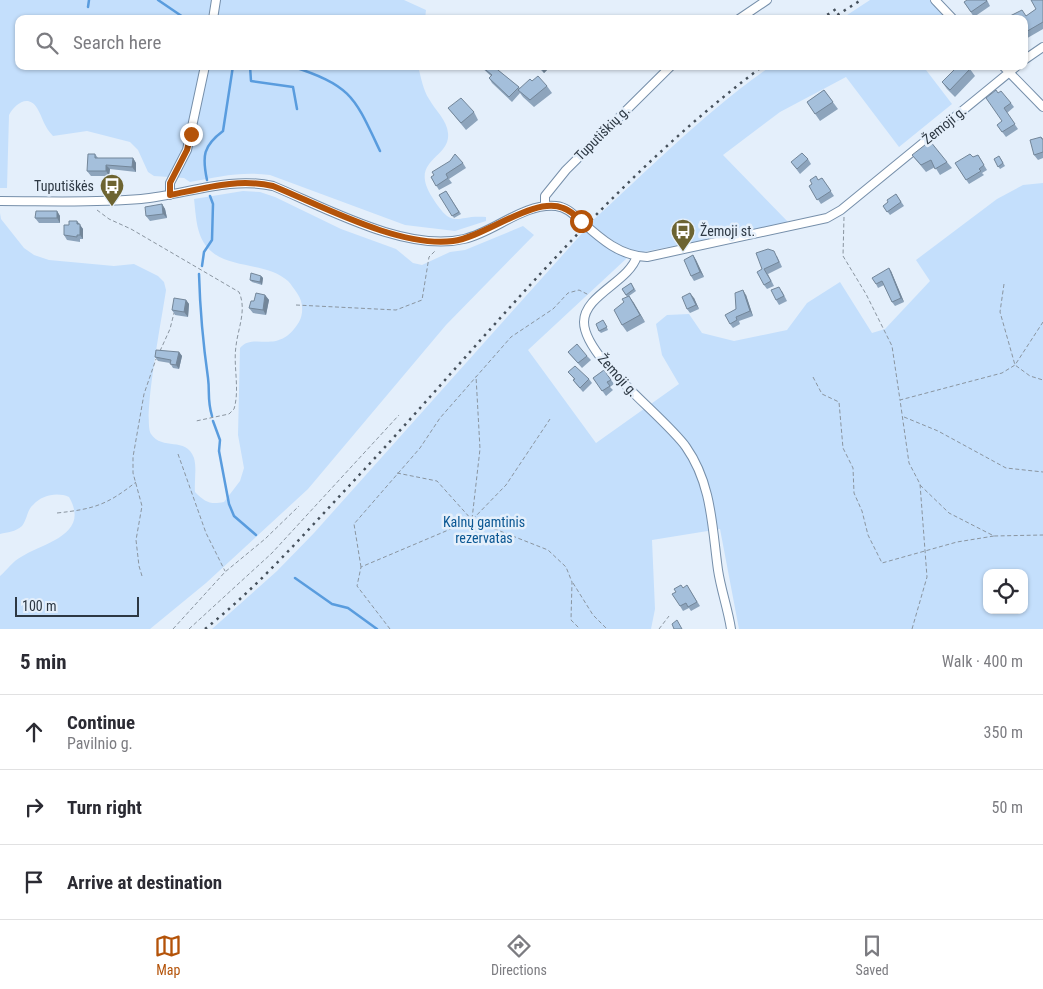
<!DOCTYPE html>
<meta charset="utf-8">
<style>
:root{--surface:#fff;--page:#f2f2f3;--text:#2b2b33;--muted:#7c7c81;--line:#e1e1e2;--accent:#b45309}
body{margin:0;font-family:"Roboto Condensed",sans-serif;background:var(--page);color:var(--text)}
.controls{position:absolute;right:15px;bottom:15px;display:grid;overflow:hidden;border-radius:10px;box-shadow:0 1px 4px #0004}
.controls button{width:45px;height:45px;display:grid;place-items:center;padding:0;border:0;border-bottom:1px solid var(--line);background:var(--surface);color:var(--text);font:25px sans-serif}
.scale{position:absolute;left:15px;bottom:12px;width:124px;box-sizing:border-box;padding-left:5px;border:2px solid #2d3843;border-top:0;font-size:14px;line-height:18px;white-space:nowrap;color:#2d3843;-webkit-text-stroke:4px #e4effb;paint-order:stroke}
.stop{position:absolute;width:15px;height:15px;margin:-11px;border:4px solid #b45309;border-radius:50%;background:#fff}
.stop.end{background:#b45309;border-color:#fff;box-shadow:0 1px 5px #0008}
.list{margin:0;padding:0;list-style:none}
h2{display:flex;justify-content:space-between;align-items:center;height:65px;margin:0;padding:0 20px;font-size:21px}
h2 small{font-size:16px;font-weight:400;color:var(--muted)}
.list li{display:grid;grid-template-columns:32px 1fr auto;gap:15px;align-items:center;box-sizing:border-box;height:75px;padding:0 20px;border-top:1px solid var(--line)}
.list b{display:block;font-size:19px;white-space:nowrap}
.list p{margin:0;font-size:16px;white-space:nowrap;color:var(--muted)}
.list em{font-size:16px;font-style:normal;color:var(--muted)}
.icon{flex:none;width:28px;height:28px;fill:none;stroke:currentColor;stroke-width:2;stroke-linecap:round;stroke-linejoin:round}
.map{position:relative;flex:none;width:1043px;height:629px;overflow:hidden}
.search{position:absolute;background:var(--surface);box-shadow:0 1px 4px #0004;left:15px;right:15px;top:15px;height:55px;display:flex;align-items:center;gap:12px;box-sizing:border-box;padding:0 18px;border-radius:10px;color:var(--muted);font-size:19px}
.sheet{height:290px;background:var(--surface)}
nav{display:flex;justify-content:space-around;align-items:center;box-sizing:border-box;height:70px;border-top:1px solid var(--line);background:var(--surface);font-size:14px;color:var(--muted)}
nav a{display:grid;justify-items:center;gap:2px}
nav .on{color:var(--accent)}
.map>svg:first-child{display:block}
.green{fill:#c4dffc;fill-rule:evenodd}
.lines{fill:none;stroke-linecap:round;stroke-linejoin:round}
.stream{stroke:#599cde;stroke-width:2.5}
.street-casing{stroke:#768faa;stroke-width:10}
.path{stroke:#8a95a0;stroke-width:1;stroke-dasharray:4 2.5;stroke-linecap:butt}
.street{stroke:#fff;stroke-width:8}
.rail{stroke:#45505b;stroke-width:2.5;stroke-dasharray:2.5 5;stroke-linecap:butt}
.wall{fill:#8da4bc}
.shaded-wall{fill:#738699}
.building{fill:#a4bfdb;stroke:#738699}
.route{stroke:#b45309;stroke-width:6}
.labels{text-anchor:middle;stroke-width:5;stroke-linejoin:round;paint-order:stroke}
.street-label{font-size:14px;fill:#2d3843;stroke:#e4effb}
.poi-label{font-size:14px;fill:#2d3843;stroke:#e4effb;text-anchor:end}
.park-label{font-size:14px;fill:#0b5793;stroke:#e4effb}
</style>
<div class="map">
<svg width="1043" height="629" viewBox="0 0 1043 629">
<rect width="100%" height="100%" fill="#e4effb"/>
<path class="green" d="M0,0H404L426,10L425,19H19V66H418C421,77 423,90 429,99C435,110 447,120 448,133C451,159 408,159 432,197C454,232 455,214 486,217V221L455,231L405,225L270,175C242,171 217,177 190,182L184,178L154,176L148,172L138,150L130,142L87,131L53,136C44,127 43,118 37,108C28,93 14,105 9,115L7,188H0Z
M870,0H931L946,19H841Z
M771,66H923L952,104L899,147L846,77L780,112L723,155L789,223L643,252C621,249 606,236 590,223C649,169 705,112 771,66Z
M1043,183V629H739L720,529L652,540L655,609L651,629H212L277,571L314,533L585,230L605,246L627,258L528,350L596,443L679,384L662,355L656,324L667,315L689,314L702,333L734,341L787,330L807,303L840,282L872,333L885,329L930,281L916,260L997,199L1023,185ZM987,573H1024V610H987Z
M243,191L260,192L275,197L341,229L396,249L413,263L422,265L450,252L465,250L523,226L534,235L446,325L308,489L206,583L150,629H0V576C7,570 13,561 21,557C43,543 91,535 69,497C57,492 42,495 33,505C27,510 27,520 22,526C15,532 8,532 0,534V213L1,219L24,248L34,255L49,260L114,266L134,264L158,276L164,282L166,290C163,313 142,420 151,434C162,451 186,436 194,458C197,469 194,481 195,492C205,502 210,505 224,502L240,481L244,468L238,435L240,348C254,331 278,357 299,322C304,313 303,301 297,293C294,289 291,284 288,281C266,261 226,270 207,247C196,234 196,215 194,199Z"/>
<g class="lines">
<path class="stream" d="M158,0L186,19
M88,7L89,0
M250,66L251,81L293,87L297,109
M291,66C352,86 354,96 380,151
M207,180C202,156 203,146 223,131L233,66
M202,266L204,252L212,240L213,204L210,196
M199,274C200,309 203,343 208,378C210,393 207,399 212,416
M213,421L220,440L219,451L229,504L234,516L256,535
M295,578L332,604L348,608L377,629"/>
<defs>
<path id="street" d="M935,0L953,19
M213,19L216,0
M739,19L767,0
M1024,60L1043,47
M1003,66L1043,107
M170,195V183L187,150L205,66
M0,201C47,201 94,203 141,199C185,195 229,176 273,186C326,208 407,253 464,239C495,232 523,203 556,206C567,207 574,215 582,222C601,239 620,256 647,257L827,218L841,210L1017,66
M545,206V196L566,170L671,66
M637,256C629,282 584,295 584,322C584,358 664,416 686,447C712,484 712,527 718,570C721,590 728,609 731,629"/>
</defs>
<use href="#street" class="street-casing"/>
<path class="path" d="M97,210L109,219L131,229L239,292C247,310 238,328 236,346C233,366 240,389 234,409L229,414L196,421
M844,217L843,256L866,294L892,346L900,400
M1004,284L1000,312L1015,365L1030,376L1043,380
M296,305L396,310L422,300L429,257L436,250
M160,351L170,329L174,313
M813,377L822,394L839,402L843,448L853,468L854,493L862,511L868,535L882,563L957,542L994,536
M904,417L938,431L1006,468L1043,472
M178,454L206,533L225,571
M397,473L437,481L472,520L548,550L566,567L572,582L571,620L580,629
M920,485L949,513L994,536L1043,535
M57,513C94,509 107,505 136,482
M472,519L480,449L476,376
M361,567L354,524L420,448L440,418L511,337L553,309L568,293L579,290L589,295
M142,576L139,566L136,540L142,506L133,473V457L144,394L156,359
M573,583L593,615L607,629
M173,629L225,572L265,539L299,506
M189,629L272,553L399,415
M390,629L357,586L361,567L472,520L506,485L550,419
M659,629L669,616
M912,629L927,577L920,484L909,463L900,400L1002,373L1015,365L1043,322"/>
<use href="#street" class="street"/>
<path class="rail" d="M821,19L836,9
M831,19L861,0
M205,629C258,587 303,535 349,486C484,342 604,185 763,66"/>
</g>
<path class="wall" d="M987,0L990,6L974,17L964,2Z
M1043,0V29L1024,40V19L1026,16L1036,9Z
M480,66H493L520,88L532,81L547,86L552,93L534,107L523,97L520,93L512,102L492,83L489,78L491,76Z
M532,66H549L550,67L544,73L539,68L537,70Z
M970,69L975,76L955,97L947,89L942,82Z
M824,90L838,109L820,121L807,102Z
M998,93L1011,103L1014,107L1007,113L1018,129L1006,137L997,125L1002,121Z
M448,108L474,112L478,120L466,130Z
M1041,137L1043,139V158L1038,160L1034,155Z
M95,154L98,158H133L136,163V172L110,169L109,176H91L87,171Z
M912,155L947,162L952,168L940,175L935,167L926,172Z
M978,155L987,170L982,173L984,175L969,184L955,163L973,157Z
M808,159L811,164L800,174L791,162Z
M994,159H1001L1005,166L1000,169Z
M463,163L466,168L449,179L452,183L439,190L431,177Z
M822,178L834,196L821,204L809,186Z
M446,191L461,214L454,218L439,195Z
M896,194L904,206L890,215L883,206L888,202Z
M162,204L165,209L167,218L150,221L146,216Z
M57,211L60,216V223H39L35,218Z
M77,221L83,229V239H80V242L67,240L64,235L69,225Z
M693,255L696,260L704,277L694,281L691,276Z
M777,256L782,267L768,274L774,286L767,289L764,285L762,269Z
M891,271L904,302L895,306L892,302L884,285L878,288L876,284Z
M261,276L263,278L262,285L252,282L250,280Z
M631,283L636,291L629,296L645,322L627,332L622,325L624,302L627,297L622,289Z
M782,291L787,301L779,305L776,300Z
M265,295L269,300L266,315L253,313L249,308L254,301Z
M746,295L753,316L739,321L740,324L733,328L730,324L736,309Z
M694,298L699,309L690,313L687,309Z
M186,300L189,304L188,317L175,315L172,310Z
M605,323L608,330L601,333L599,331Z
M179,352L182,356L179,369L173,368L170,363L158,361L155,357Z
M568,352L587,356L591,360L582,368Z
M604,370L614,384L610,387L613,390L606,396L593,378Z
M568,372L589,379L592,383L583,392L576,384L573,380L574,379Z
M683,588L690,590L700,606L691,611L689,608L683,611L680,606Z"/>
<path class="shaded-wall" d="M534,66H538L539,68L537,70Z
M542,66H549L550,67L544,73L541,68Z
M133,158L136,163V172L132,167Z
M106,165L110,169L109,176L106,171Z
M162,204L165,209L167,218L163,214Z
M57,211L60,216V223L57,218Z
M77,221L83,229V239L80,235Z
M693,255L696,260L704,277L700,272Z
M889,268L891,271L904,302L901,298Z
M261,276L263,278L262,285L260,282Z
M743,290L746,295L753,316L750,311Z
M690,293L694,298L699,309L696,305Z
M265,295L269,300L266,315L263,310Z
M629,296L634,303L645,322L640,315Z
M186,300L189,304L188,317L184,312Z
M179,352L182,356L179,369L176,365Z"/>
<path class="building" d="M967,0H986L987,1L971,12L964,2Z
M1031,0H1043V22L1024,33V19H1004L1022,10L1026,16L1036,9Z
M481,66H493L519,87L509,97L489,78L492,75Z
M958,66H967L970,69L950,90L942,82Z
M538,76L547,86L530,100L518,90L530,79L532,81Z
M824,90L833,102L815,114L807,102Z
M996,90L998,93L1001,91L1011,103L1004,108L1015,124L1002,132L997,125L1002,121L986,98Z
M461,98L474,112L461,123L448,108Z
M1041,137L1042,139H1043V152L1034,155L1030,140Z
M930,141L947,162L935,169L931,160L921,165L912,155Z
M802,153L808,159L797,169L791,162Z
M88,154H95V158H133L132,167L106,165V171H87Z
M455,154L463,163L446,174L448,178L436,186L431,177L434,175L432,172L450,161Z
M970,154L973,157L978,155L984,165L979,169L981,171L966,180L955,163Z
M999,156L1003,163L998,167L994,159Z
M816,176L818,180L822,178L831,191L817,200L809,186L812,184L810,180Z
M446,191L459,212L452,216L439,195Z
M896,194L901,202L887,212L883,206L888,202L887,200Z
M162,204L163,214L146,216L145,207Z
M36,211H57V218H35Z
M69,221H77V224H80V235H77V237L64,235V225H69Z
M768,249L774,251L779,262L764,269L771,281L764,285L757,272L762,269L756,253Z
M693,255L700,272L691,276L684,260Z
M889,268L901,298L892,302L882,281L876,284L872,278Z
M251,273L261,276L260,282L250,280Z
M631,283L634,289L626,295L622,289Z
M779,287L784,296L776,300L771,290Z
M743,290L750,311L736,317L737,320L730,324L725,315L736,309L735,293Z
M256,293L265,295L263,310L249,308L251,301H254Z
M690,293L696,305L687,309L682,297Z
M629,296L640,315L622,325L614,310L624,302L622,299Z
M174,298L186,300L184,312L172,310Z
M603,320L607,327L599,331L596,324Z
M577,344L587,356L578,363L568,352Z
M156,350L179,352L176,365L170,364L171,360L155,357Z
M575,366L589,379L580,388L573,380L575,379L568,372Z
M604,370L611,380L607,382L610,386L602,391L593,378Z
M681,585L683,588L687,585L697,602L688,607L686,603L680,606L672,594L676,592L674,589Z
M677,620L682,629H674L672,624Z"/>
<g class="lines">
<path class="route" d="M191,134L187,150L170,183V195C205,188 238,178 273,186C322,206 400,248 453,241C485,237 534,196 563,208C570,210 576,216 581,221"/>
</g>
<defs>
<symbol id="bus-pin" viewBox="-11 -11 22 30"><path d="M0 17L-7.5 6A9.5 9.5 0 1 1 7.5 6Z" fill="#6d6431" stroke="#e4effb"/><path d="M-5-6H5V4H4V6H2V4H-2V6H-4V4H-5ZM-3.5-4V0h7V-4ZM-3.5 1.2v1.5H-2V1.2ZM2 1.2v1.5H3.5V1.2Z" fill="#fff"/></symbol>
</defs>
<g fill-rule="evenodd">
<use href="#bus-pin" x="98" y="172" width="28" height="38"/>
<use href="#bus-pin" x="669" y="217" width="28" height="38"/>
</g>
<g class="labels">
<g class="street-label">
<text transform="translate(944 125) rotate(-39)" y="5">Žemoji g.</text>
<text transform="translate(602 133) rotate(-45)" y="5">Tuputiškių g.</text>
<text transform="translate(618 375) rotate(48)" y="5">Žemoji g.</text>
</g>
<g class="poi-label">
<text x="94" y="191">Tuputiškės</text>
<text x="700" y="236" text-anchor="start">Žemoji st.</text>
</g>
<g class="park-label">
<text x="484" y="527">Kalnų gamtinis<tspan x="484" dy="16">rezervatas</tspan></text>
</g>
</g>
</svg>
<div class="controls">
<button><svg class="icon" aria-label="locate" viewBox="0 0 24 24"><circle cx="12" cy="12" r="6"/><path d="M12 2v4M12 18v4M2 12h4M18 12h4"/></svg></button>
</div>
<div class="scale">100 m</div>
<div class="stop" style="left:581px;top:221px"></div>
<div class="stop end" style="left:191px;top:134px"></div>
<div class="search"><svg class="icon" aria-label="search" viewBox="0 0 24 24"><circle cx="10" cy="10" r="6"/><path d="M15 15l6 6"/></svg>Search here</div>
</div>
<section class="sheet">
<h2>5 min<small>Walk · 400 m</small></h2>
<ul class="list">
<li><svg class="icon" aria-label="ahead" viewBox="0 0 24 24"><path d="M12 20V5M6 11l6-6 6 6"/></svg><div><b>Continue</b><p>Pavilnio g.</p></div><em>350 m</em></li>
<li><svg class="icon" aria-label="right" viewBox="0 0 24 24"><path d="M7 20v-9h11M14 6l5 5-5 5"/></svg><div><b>Turn right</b></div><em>50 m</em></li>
<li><svg class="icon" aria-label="arrive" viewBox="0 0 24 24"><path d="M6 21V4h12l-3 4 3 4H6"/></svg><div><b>Arrive at destination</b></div></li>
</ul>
</section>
<nav>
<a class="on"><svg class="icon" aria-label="map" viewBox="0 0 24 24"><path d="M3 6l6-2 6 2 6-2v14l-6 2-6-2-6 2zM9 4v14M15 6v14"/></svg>Map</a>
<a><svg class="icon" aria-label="directions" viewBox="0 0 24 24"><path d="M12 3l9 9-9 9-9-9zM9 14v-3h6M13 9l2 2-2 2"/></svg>Directions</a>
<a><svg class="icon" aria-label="saved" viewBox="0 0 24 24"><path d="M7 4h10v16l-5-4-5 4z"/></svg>Saved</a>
</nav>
